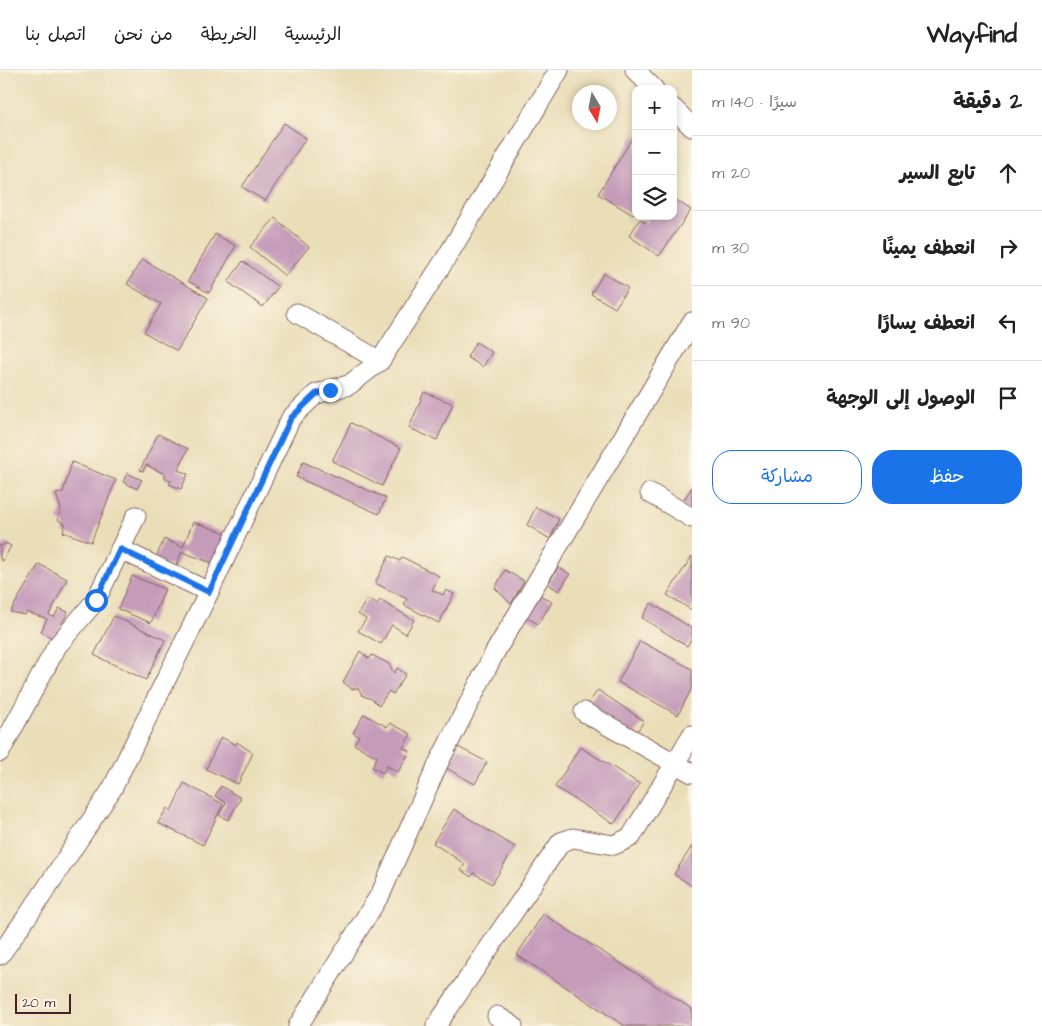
<!DOCTYPE html>
<html lang="ar">
<meta charset="utf-8">
<style>
:root{--surface:#fff;--page:#f6f6f6;--text:#222;--muted:#767676;--line:#e0e0e0;--accent:#1a73e8}
body{margin:0;font-family:"Architects Daughter","Playpen Sans Arabic",sans-serif;background:var(--page);color:var(--text);direction:rtl}
.controls{position:absolute;right:15px;top:15px;display:grid;overflow:hidden;border-radius:10px;box-shadow:0 2px 8px #0003}
.controls button{width:45px;height:45px;display:grid;place-items:center;padding:0;border:0;border-bottom:1px solid var(--line);background:var(--surface);color:var(--text);font:25px sans-serif}
.compass{position:absolute;left:572px;top:15px;width:45px;height:45px;border-radius:50%;background:var(--surface);box-shadow:0 2px 8px #0003;rotate:170deg}
.scale{position:absolute;left:15px;bottom:12px;width:56px;box-sizing:border-box;padding-left:5px;border:2px solid #4a1f2b;border-top:0;font-size:14px;line-height:18px;white-space:nowrap;color:#4a1f2b;-webkit-text-stroke:4px #fcf5e5;paint-order:stroke}
.stop{position:absolute;width:15px;height:15px;margin:-11px;border:4px solid #1a73e8;border-radius:50%;background:#fff}
.stop.end{background:#1a73e8;border-color:#fff;box-shadow:0 1px 5px #0008}
.list{margin:0;padding:0;list-style:none}
h2{display:flex;justify-content:space-between;align-items:center;height:65px;margin:0;padding:0 20px;font-size:21px}
h2 small{font-size:16px;font-weight:400;color:var(--muted)}
.list li{display:grid;grid-template-columns:32px 1fr auto;gap:15px;align-items:center;box-sizing:border-box;height:75px;padding:0 20px;border-top:1px solid var(--line)}
.list b{display:block;font-size:19px;white-space:nowrap}
.list em{font-size:16px;font-style:normal;color:var(--muted)}
.actions{display:flex;gap:10px;padding:15px 20px}
.actions a{flex:1;padding:11px 0;border:1px solid var(--accent);border-radius:20px;text-align:center;font-size:18px;color:var(--accent)}
.actions .main{background:var(--accent);color:#fff}
.icon{flex:none;width:28px;height:28px;fill:none;stroke:currentColor;stroke-width:2;stroke-linecap:round;stroke-linejoin:round}
.map{position:relative;flex:none;width:692px;height:956px;overflow:hidden;direction:ltr}
header{display:flex;align-items:center;gap:30px;box-sizing:border-box;height:70px;padding:0 25px;background:var(--surface);border-bottom:1px solid var(--line)}
header strong{font-size:24px}
nav{display:flex;gap:28px;margin-inline-start:auto;font-size:18px}
main{display:flex}
aside{flex:1;background:var(--surface)}
.map>svg:first-child{display:block}
.building{fill:#c59bba}
.lines{fill:none;stroke-linecap:round;stroke-linejoin:round}
.minor-casing{stroke:#82625d;stroke-width:21}
.minor{stroke:#fff;stroke-width:19}
.route{stroke:#1a73e8;stroke-width:6}
</style>
<header>
<strong>Wayfind</strong>
<nav><a>الرئيسية</a><a>الخريطة</a><a>من نحن</a><a>اتصل بنا</a></nav>
</header>
<main>
<aside>
<h2>2 دقيقة<small>سيرًا · 140 m</small></h2>
<ul class="list">
<li><svg class="icon" aria-label="ahead" viewBox="0 0 24 24"><path d="M12 20V5M6 11l6-6 6 6"/></svg><div><b>تابع السير</b></div><em>20 m</em></li>
<li><svg class="icon" aria-label="right" viewBox="0 0 24 24"><path d="M7 20v-9h11M14 6l5 5-5 5"/></svg><div><b>انعطف يمينًا</b></div><em>30 m</em></li>
<li><svg class="icon" aria-label="left" viewBox="0 0 24 24"><path d="M17 20v-9H6M10 6l-5 5 5 5"/></svg><div><b>انعطف يسارًا</b></div><em>90 m</em></li>
<li><svg class="icon" aria-label="arrive" viewBox="0 0 24 24"><path d="M6 21V4h12l-3 4 3 4H6"/></svg><div><b>الوصول إلى الوجهة</b></div></li>
</ul>
<div class="actions"><a class="main">حفظ</a><a>مشاركة</a></div>
</aside>
<div class="map">
<svg width="692" height="956" viewBox="0 0 692 956">
<rect width="100%" height="100%" fill="#fcf5e5"/>
<filter id="ink" filterUnits="userSpaceOnUse"><feTurbulence type="fractalNoise" baseFrequency=".02" numOctaves="2"/><feDisplacementMap in="SourceGraphic" scale="10" xChannelSelector="R" yChannelSelector="G"/><feConvolveMatrix kernelMatrix="1 2 1 2 8 2 1 2 1" color-interpolation-filters="sRGB"/></filter>
<filter id="wash" filterUnits="userSpaceOnUse"><feTurbulence type="fractalNoise" baseFrequency=".0096" numOctaves="4" result="noise"/><feDisplacementMap in="SourceGraphic" scale="20" xChannelSelector="R" yChannelSelector="G"/><feGaussianBlur stdDeviation="1.12" result="paint"/><feColorMatrix in="noise" values="0 0 0 0 0 0 0 0 0 0 0 0 0 0 0 0 0 1.4 0 .05"/><feComposite in="paint" operator="in"/></filter>
<g filter="url(#wash)">
<rect width="100%" height="100%" fill="#eadeb9"/>
<g id="blocks">
<path class="building" d="M284,53L306,68L265,131L242,117Z
M636,62V141L633,145L598,124Z
M673,128L691,140L659,186L629,166L640,149L645,153L650,146H673Z
M275,148L309,177L285,206L250,177Z
M215,164L236,176L209,223L188,211Z
M142,189L208,228L177,281L144,262L161,234L127,214Z
M243,191L278,217L263,237L228,212Z
M604,203L628,218L615,238L591,224Z
M476,272L492,282L483,297L467,287Z
M424,322L453,334L437,370L409,358Z
M351,353L401,378L382,416L332,391Z
M158,364L188,379L178,400L188,404L181,419L169,414L171,411L165,409V404L146,395L143,401L140,400Z
M72,392L116,410L91,472L63,462L65,454L58,450L61,439L56,424L63,422Z
M303,392L386,428L379,444L296,407Z
M127,403L142,410L137,419L123,412Z
M692,417V441L681,434Z
M536,437L559,449L550,469L527,455Z
M193,452L226,463L215,494L182,482L175,498L155,490L164,469L183,477Z
M5,473L11,476L3,491L0,489V475L2,476Z
M389,486L400,491L402,487L439,506L432,520L443,525L446,520L454,524L439,553L404,535L407,529L375,513Z
M692,486V540L667,525Z
M39,494L67,509L49,545L54,547L59,538L68,542L54,569L41,562L47,549L27,542L25,545L10,542Z
M558,497L570,504L559,521L548,514Z
M505,500L524,511L511,534L495,518Z
M132,506L165,519L151,553L118,539Z
M540,525L552,532L538,554L526,547Z
M367,529L377,534L380,530L414,550L406,564L392,555L381,574L358,561L366,549L358,544Z
M651,533L692,558V568L687,576L642,548Z
M114,546L165,570L146,610L94,585Z
M640,571L692,599V618L678,645L618,612Z
M360,581L369,589L372,585L389,594L394,603L397,598L406,604L393,624L389,621L379,636L372,629L363,626L358,618L352,619L343,612Z
M598,620L644,651L634,666L587,635Z
M364,644L387,657L390,653L411,664L403,678L410,681L398,702L387,696L383,703L372,697L377,687L354,674L359,666L353,663Z
M221,667L236,675L237,672L253,683L238,714L206,699Z
M458,677L487,692L475,714L446,698Z
M580,677L640,714L614,754L555,717Z
M184,713L223,734L203,775L158,753L167,738L171,741Z
M221,716L241,728L228,750L219,745L226,733L215,726Z
M454,739L515,777L492,814L474,803L471,807L461,800L465,794L433,773Z
M692,776V816L674,804Z
M543,844L692,939V956H625L517,885Z"/>
</g>
</g>
<g filter="url(#ink)">
<use href="#blocks" fill-opacity="0" stroke="#82625d" stroke-width="1"/>
<g class="lines">
<defs>
<path id="minor" d="M635,0L654,19
M673,38L692,57
M297,243L380,291
M650,423L692,448
M120,479L209,522
M584,642L692,703
M0,682L57,576L96,530L136,446
M0,885L38,831L112,719L209,522L291,348L316,324L349,315L380,291L448,185L559,0
M497,946L513,956
M298,956L381,823L438,694L495,582L692,252
M436,956L561,772L573,768L614,775L631,767L692,665"/>
</defs>
<use href="#minor" class="minor-casing"/>
<use href="#minor" class="minor"/>
</g>
</g>
<g class="lines" filter="url(#ink)">
<path class="route" d="M96,530L120,479L209,522L291,348L316,324L330,320"/>
</g>
</svg>
<div class="controls">
<button>+</button>
<button>−</button>
<button><svg class="icon" aria-label="layers" viewBox="0 0 24 24"><path d="M12 4l9 5-9 5-9-5zM3 14l9 5 9-5"/></svg></button>
</div>
<svg class="compass" viewBox="-18 -18 36 36"><path d="M0-13l5 13h-10z" fill="#e53935"/><path d="M0 13l5-13h-10z" fill="#767676"/></svg>
<div class="scale">20 m</div>
<div class="stop" style="left:96px;top:530px"></div>
<div class="stop end" style="left:330px;top:320px"></div>
</div>
</main>
